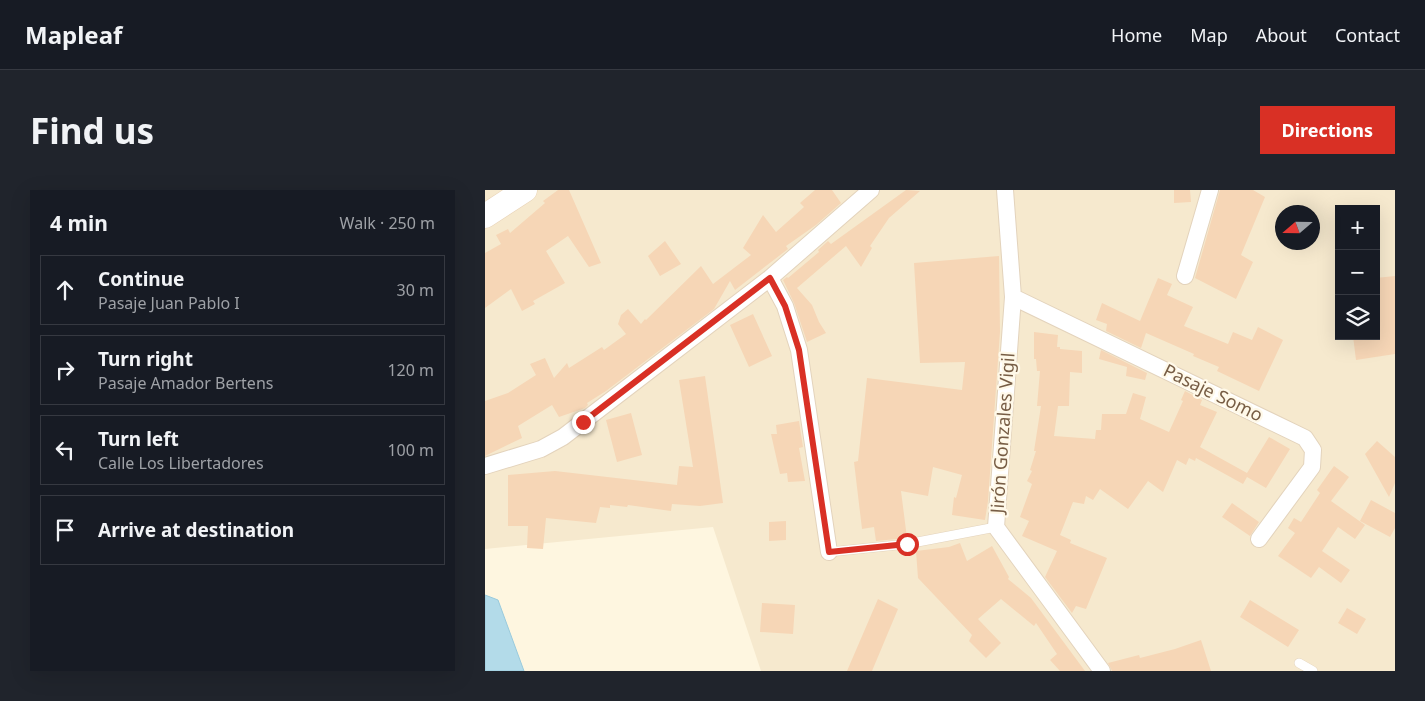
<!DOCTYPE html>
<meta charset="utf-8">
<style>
:root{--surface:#171b24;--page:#20242c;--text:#f1f3f6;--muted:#9ea1a6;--line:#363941;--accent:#d93025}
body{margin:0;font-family:"Noto Sans",sans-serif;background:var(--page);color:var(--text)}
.controls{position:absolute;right:15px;top:15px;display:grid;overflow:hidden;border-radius:0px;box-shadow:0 5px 20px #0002}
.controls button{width:45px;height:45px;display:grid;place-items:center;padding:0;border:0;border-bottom:1px solid var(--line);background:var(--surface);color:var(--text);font:25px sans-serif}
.compass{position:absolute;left:790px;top:15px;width:45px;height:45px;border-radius:50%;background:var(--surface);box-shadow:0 5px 20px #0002;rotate:250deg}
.stop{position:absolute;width:15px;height:15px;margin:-11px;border:4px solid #d93025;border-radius:50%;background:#fff}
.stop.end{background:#d93025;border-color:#fff;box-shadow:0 1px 5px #0008}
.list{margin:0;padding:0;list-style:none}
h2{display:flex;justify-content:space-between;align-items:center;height:65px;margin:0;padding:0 20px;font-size:21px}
h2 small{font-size:16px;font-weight:400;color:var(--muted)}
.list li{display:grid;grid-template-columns:32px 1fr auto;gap:15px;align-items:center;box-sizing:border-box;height:70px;margin:0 10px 10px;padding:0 10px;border:1px solid var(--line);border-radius:0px}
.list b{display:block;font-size:19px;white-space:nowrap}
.list p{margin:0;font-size:16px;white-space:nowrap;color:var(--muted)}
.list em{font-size:16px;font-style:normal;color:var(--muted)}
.icon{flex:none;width:28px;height:28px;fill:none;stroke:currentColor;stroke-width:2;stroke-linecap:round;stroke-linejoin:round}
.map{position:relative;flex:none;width:910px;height:481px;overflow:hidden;border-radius:0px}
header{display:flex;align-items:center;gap:30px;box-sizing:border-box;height:70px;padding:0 25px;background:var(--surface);border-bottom:1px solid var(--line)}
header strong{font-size:24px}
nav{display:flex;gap:28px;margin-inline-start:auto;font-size:18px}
.intro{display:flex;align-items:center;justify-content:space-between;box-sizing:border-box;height:120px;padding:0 30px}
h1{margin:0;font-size:35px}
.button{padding:12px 22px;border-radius:0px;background:var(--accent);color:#fff;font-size:18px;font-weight:700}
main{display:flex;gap:30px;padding:0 30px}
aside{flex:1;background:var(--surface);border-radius:0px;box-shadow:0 5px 20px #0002}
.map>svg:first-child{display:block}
.residential{fill:#f6e9ce;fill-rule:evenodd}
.water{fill:#b3dbe9;stroke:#99cadc}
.building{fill:#f6d6b6}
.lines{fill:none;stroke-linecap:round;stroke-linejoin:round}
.lane-casing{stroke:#e3d3bc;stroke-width:10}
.street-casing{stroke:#e3d3bc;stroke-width:18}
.secondary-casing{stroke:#e9d4b9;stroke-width:25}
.lane{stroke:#fff;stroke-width:9}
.street{stroke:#fff;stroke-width:16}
.secondary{stroke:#fff;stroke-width:24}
.route{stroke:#d93025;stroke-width:6}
.labels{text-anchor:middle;stroke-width:4.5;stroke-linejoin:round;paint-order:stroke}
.street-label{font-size:18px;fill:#775d45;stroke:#fff9e9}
</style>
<header>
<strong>Mapleaf</strong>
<nav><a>Home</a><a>Map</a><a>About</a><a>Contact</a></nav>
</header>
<div class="intro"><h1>Find us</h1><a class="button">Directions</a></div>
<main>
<aside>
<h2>4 min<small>Walk · 250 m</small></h2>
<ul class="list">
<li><svg class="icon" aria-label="ahead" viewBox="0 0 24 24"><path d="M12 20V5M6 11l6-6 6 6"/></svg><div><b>Continue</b><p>Pasaje Juan Pablo I</p></div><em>30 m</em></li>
<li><svg class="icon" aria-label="right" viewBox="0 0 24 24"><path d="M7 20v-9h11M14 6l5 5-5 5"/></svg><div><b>Turn right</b><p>Pasaje Amador Bertens</p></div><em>120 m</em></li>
<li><svg class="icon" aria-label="left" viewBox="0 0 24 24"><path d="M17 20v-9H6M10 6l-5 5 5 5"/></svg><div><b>Turn left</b><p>Calle Los Libertadores</p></div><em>100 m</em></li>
<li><svg class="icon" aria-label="arrive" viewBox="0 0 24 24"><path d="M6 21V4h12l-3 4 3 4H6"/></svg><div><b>Arrive at destination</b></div></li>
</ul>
</aside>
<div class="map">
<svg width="910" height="481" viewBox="0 0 910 481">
<rect width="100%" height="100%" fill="#fef6e0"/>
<path class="residential" d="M0,0H910V481H276L228,337L0,359ZM854,19H891V146H854ZM798,22H828V52H798Z"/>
<path class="water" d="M0,405L13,410L39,481H0Z"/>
<path class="building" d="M73,0H84L116,73L104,77L83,46L61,61L80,93L48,111L50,114L37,121L26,99L0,118V63L16,54L11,45L23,39L25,43L60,13L58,11Z
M330,0H347L356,13L331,35L301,56L303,59L250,100L245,91L229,119L121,201L102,213L103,215L100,218L74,227L67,215L33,236L37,248L0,266V211L23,203L51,185L45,174L60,168L69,188L82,173L84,178L117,157L119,160L141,144L133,134L136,125L143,119L156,134L160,129L161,130L216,76L228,94L266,65L258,58L278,25L291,42L319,17L315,13Z
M421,0L435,1L404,28L385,56L387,58L376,77L361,56L312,98L327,115L334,132L341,143L322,152L309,113L298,90L302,87L303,88L334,62L333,60L343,51L346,54Z
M689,0H705L706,12L689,13Z
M735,0H768L780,7L756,65L768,72L751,109L710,88Z
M180,51L196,74L175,86L163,66Z
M514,66L515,142L503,311L500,330L467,325L469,307L471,308L477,285L448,277L443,306L416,301L422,348L391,351L389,337L377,339L369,272L373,271L382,188L477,200L480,172L435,173L429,73Z
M910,86V164L871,170L868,146H891V88Z
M673,88L687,94L682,105L708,117L699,136L743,154L748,142L767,150L773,137L798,150L774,201L732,181L734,177L708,166L709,164L661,143L656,158L621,141L622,134L611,130L617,113L655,131Z
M268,124L287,166L264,177L245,135Z
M549,142L573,145L572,157H575V159L597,161V183L585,182L584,216H573L569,246L610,249L611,240H616L617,224H641L648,203L661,207L655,229L684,242L698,211L696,210L700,201L717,210L715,215L732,222L715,257L762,283L784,247L805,259L781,298L762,287L758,294L711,268L710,271L704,268L701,275L692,270L678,302L663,291L643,319L615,299L608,310L601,306L599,314L588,312L575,345L586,350L585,353L622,368L601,419L591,416L587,423L560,387L572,361L537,346L544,331L535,327L547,294L542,291L547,281L545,280L551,261H549L556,216H552L555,181H552L551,169H549Z
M616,160L662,183L660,190L641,186L642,177L614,169Z
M220,186L238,313L215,316L187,314L186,321L143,315L142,317L125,315V318L115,317L111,333L61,328L58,359L42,358L43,336H23V285L70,281L192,295L194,276L208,277L194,190Z
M146,223L157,265L132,272L121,230Z
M314,231L318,257L314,258L320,291L303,292L302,283L295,284L286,244H292L291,235Z
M892,251L910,267V293L904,307L880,264Z
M849,276L864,287L846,311L880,335L870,349L853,337L837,361L865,380L856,393L834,377L826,388L793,366L810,343L803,338L809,328L816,332L835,303L832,300Z
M886,310L910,323V338L905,347L875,331Z
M747,313L774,332L765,346L737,327Z
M301,331V350L284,351V332Z
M475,353L482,371L507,356L524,387L523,389L546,408L600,481H575L565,470L572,464L551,433L549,436L516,409L493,429L516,453L501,468L484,451L487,445L433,388L431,361L464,357Z
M393,409L413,419L387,481H362Z
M765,410L814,440L803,457L755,427Z
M277,413L310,415L308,444L275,442Z
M862,418L881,429L872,444L853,433Z
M716,450L726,481H627L623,473L654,465L655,468L690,459Z"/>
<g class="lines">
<defs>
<path id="lane" d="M344,362L422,354L511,337
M814,473L828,481"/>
<path id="street" d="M520,0L528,107L511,337L617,481
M700,86L725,0
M285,88L300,116L314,160L344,362
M528,107L820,248L828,260L827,277L774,349
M0,276L56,259L78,247L285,88L386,0"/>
<path id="secondary" d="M0,26L40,0"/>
</defs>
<use href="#lane" class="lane-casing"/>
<use href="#street" class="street-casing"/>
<use href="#secondary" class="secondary-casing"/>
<use href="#lane" class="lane"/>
<use href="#street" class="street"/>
<use href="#secondary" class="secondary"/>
</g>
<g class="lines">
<path class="route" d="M98,232L285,88L300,116L314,160L344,362L422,354"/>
</g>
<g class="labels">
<g class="street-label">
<text transform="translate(728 203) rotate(26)" y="6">Pasaje Somo</text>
<text transform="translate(518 243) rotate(-86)" y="6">Jirón Gonzales Vigil</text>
</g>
</g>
</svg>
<div class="controls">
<button>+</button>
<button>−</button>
<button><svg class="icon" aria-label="layers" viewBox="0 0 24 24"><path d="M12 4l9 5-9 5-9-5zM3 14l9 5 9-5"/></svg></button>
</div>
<svg class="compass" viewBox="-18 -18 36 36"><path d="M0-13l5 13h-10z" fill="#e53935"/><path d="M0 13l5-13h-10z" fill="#9ea1a6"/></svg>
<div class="stop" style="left:422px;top:354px"></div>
<div class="stop end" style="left:98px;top:232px"></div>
</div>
</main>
